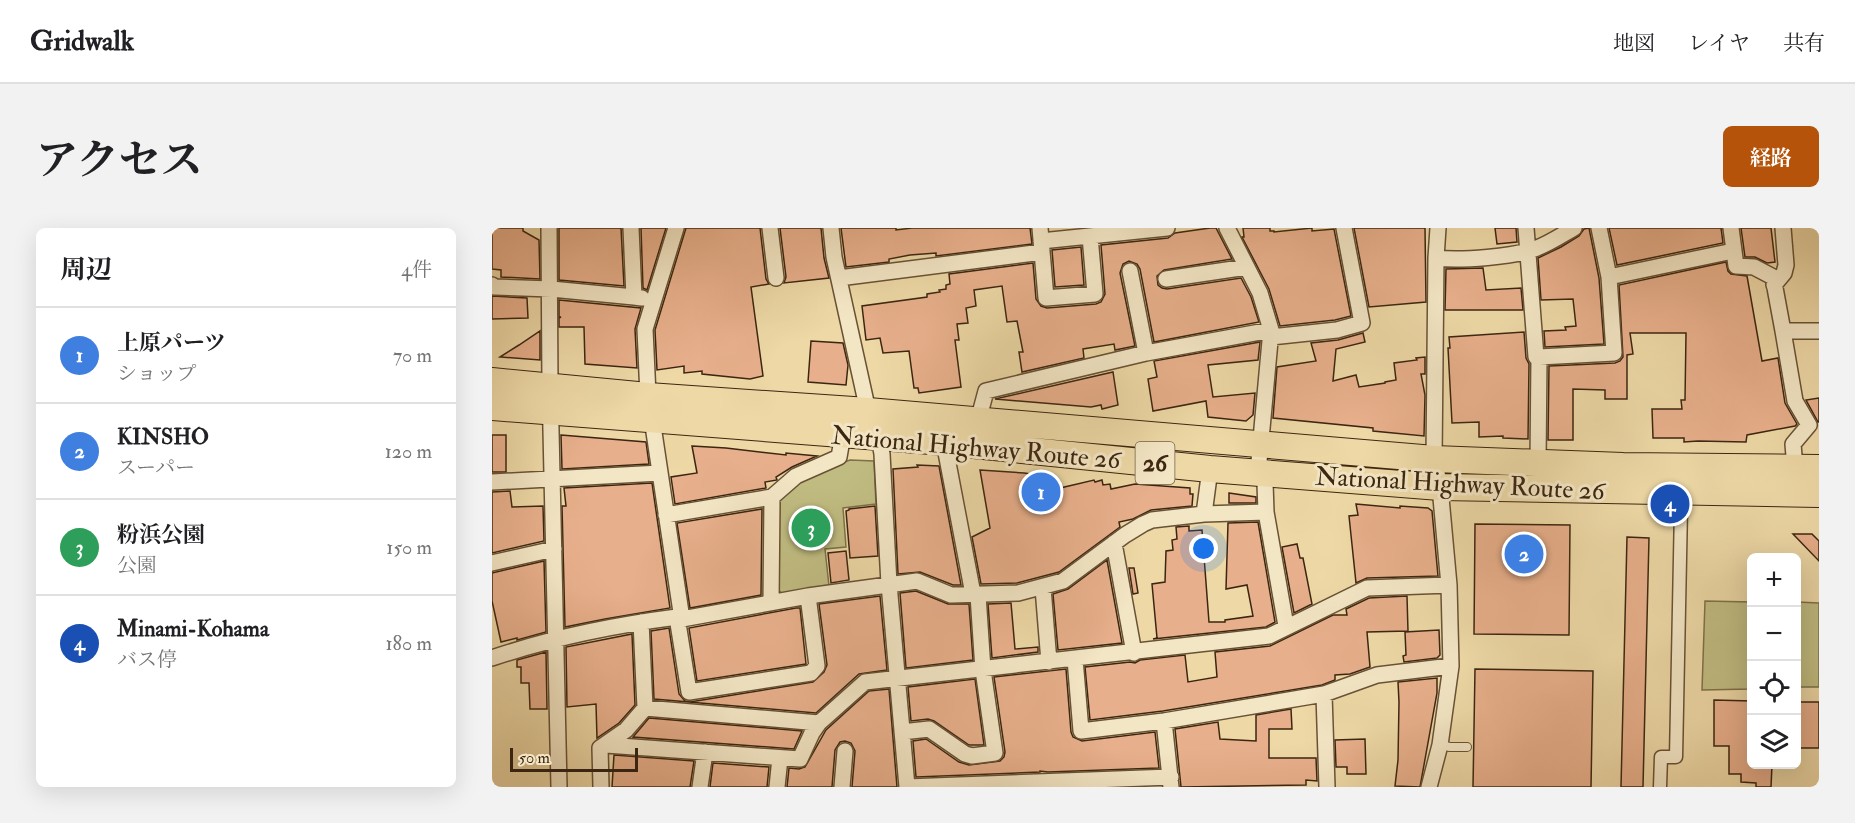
<!DOCTYPE html>
<html lang="ja">
<meta charset="utf-8">
<style>
:root{--surface:#fff;--page:#f2f2f2;--text:#202124;--muted:#757577;--line:#e0e0e0;--accent:#b45309}
body{margin:0;font-family:"IM FELL Double Pica","Noto Serif JP",serif;background:var(--page);color:var(--text)}
.controls{position:absolute;right:18px;bottom:18px;display:grid;overflow:hidden;border-radius:9px;box-shadow:0 6px 24px #0002}
.controls button{width:54px;height:54px;display:grid;place-items:center;padding:0;border:0;border-bottom:2px solid var(--line);background:var(--surface);color:var(--text);font:30px sans-serif}
.scale{position:absolute;left:18px;bottom:15px;width:128px;box-sizing:border-box;padding-left:6px;border:3px solid #3c2611;border-top:0;font-size:16px;line-height:21px;white-space:nowrap;color:#3c2611;-webkit-text-stroke:4px #f3e6c5;paint-order:stroke}
.you{position:absolute;left:712px;top:321px;width:21px;height:21px;margin:-15px;border:4px solid #fff;border-radius:50%;background:#1a73e8;box-shadow:0 0 0 9px #1a73e833}
.badge{display:grid;place-items:center;width:39px;height:39px;border-radius:50%;background:var(--accent);color:#fff;font-size:20px;font-weight:700}
.pin{position:absolute;translate:-50% -50%;border:3px solid #fff;box-shadow:0 2px 6px #0006}
.list{margin:0;padding:0;list-style:none}
h2{display:flex;justify-content:space-between;align-items:center;height:78px;margin:0;padding:0 24px;font-size:26px}
h2 small{font-size:20px;font-weight:400;color:var(--muted)}
.list li{display:grid;grid-template-columns:39px 1fr auto;gap:18px;align-items:center;box-sizing:border-box;height:96px;padding:0 24px;border-top:2px solid var(--line)}
.list b{display:block;font-size:22px;white-space:nowrap}
.list p{margin:0;font-size:20px;white-space:nowrap;color:var(--muted)}
.list em{font-size:20px;font-style:normal;color:var(--muted)}
.icon{flex:none;width:33px;height:33px;fill:none;stroke:currentColor;stroke-width:2;stroke-linecap:round;stroke-linejoin:round}
.map{position:relative;flex:none;width:1327px;height:559px;overflow:hidden;border-radius:9px}
header{display:flex;align-items:center;gap:36px;box-sizing:border-box;height:84px;padding:0 30px;background:var(--surface);border-bottom:2px solid var(--line)}
header strong{font-size:28px}
nav{display:flex;gap:33px;margin-inline-start:auto;font-size:21px}
.intro{display:flex;align-items:center;justify-content:space-between;box-sizing:border-box;height:144px;padding:0 36px}
h1{margin:0;font-size:42px}
.button{padding:15px 27px;border-radius:9px;background:var(--accent);color:#fff;font-size:21px;font-weight:700}
main{display:flex;gap:36px;padding:0 36px}
aside{flex:1;background:var(--surface);border-radius:9px;box-shadow:0 6px 24px #0002}
.map>svg:first-child{display:block}
.green{fill:#c0bc81;stroke:#7e7149;stroke-width:1.5}
.building{fill:#e7af8b;stroke:#3c2611;stroke-width:1.5}
.lines{fill:none;stroke-linecap:round;stroke-linejoin:round}
.service-casing{stroke:#685236;stroke-width:10}
.pedestrian-casing{stroke:#685236;stroke-width:15}
.minor-casing{stroke:#685236;stroke-width:18}
.trunk-casing{stroke:#3c2611;stroke-width:28}
.service{stroke:#f3e6c5;stroke-width:8}
.pedestrian{stroke:#f3e6c5;stroke-width:12}
.minor{stroke:#f3e6c5;stroke-width:15}
.trunk{stroke:#edd8a6;stroke-width:26}
.labels{text-anchor:middle;stroke-width:6;stroke-linejoin:round;paint-order:stroke}
.shield{fill:#f3e6c5;stroke:#736047;stroke-width:1.5}
.shield-label{font-size:24px;font-weight:bold;fill:#3c2611}
.street-label{font-size:26px;fill:#3c2611;stroke:#f3e6c5}
</style>
<header>
<strong>Gridwalk</strong>
<nav><a>地図</a><a>レイヤ</a><a>共有</a></nav>
</header>
<div class="intro"><h1>アクセス</h1><a class="button">経路</a></div>
<main>
<aside>
<h2>周辺<small>4件</small></h2>
<ul class="list">
<li><span class="badge" style="background:#3f7fe0">1</span><div><b>上原パーツ</b><p>ショップ</p></div><em>70 m</em></li>
<li><span class="badge" style="background:#3f7fe0">2</span><div><b>KINSHO</b><p>スーパー</p></div><em>120 m</em></li>
<li><span class="badge" style="background:#2e9e5b">3</span><div><b>粉浜公園</b><p>公園</p></div><em>150 m</em></li>
<li><span class="badge" style="background:#1a4fb4">4</span><div><b>Minami-Kohama</b><p>バス停</p></div><em>180 m</em></li>
</ul>
</aside>
<div class="map">
<svg width="1327" height="559" viewBox="0 0 1327 559">
<rect width="100%" height="100%" fill="#edd8a6"/>
<filter id="stains"><feTurbulence type="fractalNoise" baseFrequency=".00333" numOctaves="4"/><feColorMatrix values="0 0 0 0 .2 0 0 0 0 .09 0 0 0 0 .02 0 0 0 .5 -.17"/></filter>
<radialGradient id="worn" r=".72"><stop offset=".6" stop-color="#630" stop-opacity="0"/><stop offset="1" stop-color="#630" stop-opacity=".3"/></radialGradient>
<path class="green" d="M358,232L382,233L384,276L351,280L354,319L333,321L337,358L291,366L285,361L286,268L313,248Z
M1213,373L1259,374V461L1210,462Z
M1305,374L1327,375V459H1305Z"/>
<path class="building" d="M0,0H31V3L47,12L48,51L9,49V42L0,41Z
M67,0H129L132,58L67,52Z
M149,0H174L155,62L151,60Z
M194,0H268L274,51L277,56L259,59L271,148L258,151L210,146V143L192,145V138L165,142L163,102Z
M288,0H329L332,30L337,50L292,55L294,49Z
M349,0H404V2L420,0H538L540,16L444,28V25L418,27L397,31V34L354,39Z
M718,0H724L740,31L672,42L665,48L666,57L670,60L675,61L749,50L759,69L767,94L662,114L648,41L645,36L637,33L631,36L628,45L643,118L623,122L622,116L591,121L592,130L530,144L527,124H531L525,93L515,94L510,58L482,62L484,78L474,80L476,95L465,96L467,112H463L469,159L427,165L426,160H422L417,123L391,125L388,110L374,112L370,78L435,69V66L448,64L447,62L454,61V57L458,56L457,46L541,35L544,71L549,78L555,80L604,76L609,74L613,66L609,17L676,10L683,5Z
M751,0H778V3H782V4L820,0V3L842,1L859,88L843,92L788,98L777,61L750,9H752Z
M862,0H933L934,74L877,79Z
M1003,0H1024L1025,14L1005,16Z
M1097,0L1107,50L1112,116L1053,119L1052,103L1074,102L1073,99L1084,98L1081,71L1049,72L1046,30L1069,19L1087,8L1092,1Z
M1117,0H1229L1231,15L1125,37Z
M1249,0H1279L1283,34L1275,35L1263,29H1253Z
M589,19L592,57L563,59L560,22Z
M1234,34L1236,43L1239,46L1255,48L1270,133L1286,130L1293,175L1305,196L1303,198L1255,207L1254,214L1206,213L1192,214V210H1161L1160,181H1190L1189,172H1193L1194,105H1138L1141,126L1135,127V171H1113V162L1081,161V212H1056L1057,138L1123,135L1128,133L1131,129L1127,57Z
M991,40L994,62L1029,60L1031,82H953L954,41Z
M0,68L35,70L36,90L0,91Z
M67,72L149,80L143,101L145,140L93,136L92,99H67V90L69,89H67Z
M48,103V132L8,129L27,117Z
M1032,104L1034,130L1037,136L1036,211L1011,210V208L987,209V194L960,195L956,120H958L957,109Z
M871,105L873,114L844,121L841,153L864,147L867,159L893,155V154L904,152L902,135L925,132L924,130L933,129V146H929L933,167L932,208L881,203V200L781,190L785,139L824,133L819,115L846,112Z
M319,113L351,115L356,137L354,157L316,154Z
M768,114L766,132L716,137L721,169L763,165L761,187L754,193L716,189L714,173L661,183L656,151L665,149L662,133Z
M621,144L626,177L610,181L609,177L599,179L503,171Z
M1327,170V194H1326L1314,172Z
M0,207H14V244H0Z
M69,207L154,214L157,236L70,241Z
M200,218L234,220L294,227V225L325,228L300,239L284,249L285,252L273,254L274,260L183,276L179,249L205,245Z
M425,237L447,238L469,357H461L428,344L406,346L401,241L426,239Z
M488,242L532,245L553,248L554,253L563,251V253H566L568,260L602,252L603,254L610,252L611,257L618,256L619,261L643,256L698,260V266H701L700,278L659,282L641,291L627,294L628,299L567,344L525,355L489,356L480,309L498,300Z
M160,255L178,380L113,391L73,399L70,278H74L72,260Z
M18,263L20,279L51,278L52,313L0,325V264Z
M737,265L764,269V275H737Z
M864,276L908,280V278L936,280L940,283L946,348L875,350L864,355L857,288L866,287Z
M383,278L386,328L358,330L354,283L357,282V281Z
M270,281L269,367L198,380L185,295Z
M766,294L783,394L774,399L661,411L665,410L660,356L673,354L674,323L681,322L680,312L685,311L684,299L697,298V303L710,302L717,394H733V392L761,388L755,357L734,361L736,295Z
M983,296L1078,297L1077,407L982,406Z
M1301,306H1320L1327,313V333Z
M1135,309L1157,310L1151,559H1129Z
M805,316L808,330H811L820,376L802,385L790,319Z
M354,323L357,352L339,355L336,325Z
M615,332L630,415L566,422L561,366L576,361Z
M52,333L54,404L25,412V410L9,414L0,373V345Z
M637,340H642L646,365L641,366Z
M424,363L456,376H477L481,432L414,440L408,365Z
M388,368L395,442L367,446L324,485L162,471L159,403L177,400L187,466L193,473L198,474L321,454L332,444L335,437L327,376Z
M915,368L916,403L875,404L878,439L858,446L843,447V452L830,457L671,483L598,492L593,439L638,434L643,435L648,432L693,427L696,454L725,449L723,424L778,418L841,387H855L854,381L877,370Z
M519,375L523,421L546,419V424L500,430L496,376Z
M304,380H308L314,436L205,453L197,400Z
M947,402L948,427L945,430L912,434L911,428L914,427L913,404Z
M140,406L143,477L127,495L105,510L104,476L75,479L74,419Z
M54,424L55,481H38L37,455H29V439H25V432Z
M574,441L579,504L581,509L590,513L663,504L667,540L556,544L548,543V544L424,549L421,513L434,511L467,534L477,537L508,533L512,529L513,524L502,449Z
M983,441L1101,443L1099,559H981Z
M945,450V465L928,559L903,558L906,532L907,474L906,454Z
M483,451L492,517H477L442,493L436,491L419,493L416,459Z
M397,461L405,559H360L363,523L359,515L353,513L348,514L343,522L340,559H295L297,540L307,541L313,539L334,502L377,463Z
M1222,472L1260,473V537H1280L1279,559H1264V555L1249,554V546H1237V518H1222Z
M1305,474H1327V520H1305Z
M799,481L800,501H777V530H824L825,553L814,552V557L689,559L683,501L726,494L728,511L764,513V487Z
M157,490L310,503L302,521L141,509Z
M873,511L874,546H855V539H844L843,512Z
M122,527L202,533L198,559H120Z
M221,535L277,539L275,559H218Z"/>
<g class="lines">
<defs>
<path id="service" d="M948,517L958,519H975"/>
<path id="pedestrian" d="M1168,559L1169,529H1184L1189,280"/>
<path id="minor" d="M57,0L58,158L67,559
M139,0L142,69L150,70
M278,0L284,50
M339,0L342,29L376,183
M548,0L554,70L603,66L598,8
M735,0L768,65L779,102L766,244
M1034,0L1044,129H1047L1046,235
M1239,0L1244,38L1262,39L1281,49L1291,103H1327
M549,13L675,0
M944,30C967,33 1024,29 1045,20C1058,15 1070,7 1082,0
M638,43L654,125
M1117,49L1241,23
M347,50L550,24
M674,51L755,39
M0,57L3,59L59,61L142,69
M1282,57L1292,45L1294,37L1291,0
M1291,103L1303,173L1317,197L1301,216L1303,240
M779,109L845,102L870,95L852,0
M1047,129L1122,125L1117,49L1107,0
M156,168L153,101L184,0
M160,191L190,391
M486,193L494,163L654,125L779,102
M387,209L390,226L397,356L415,559
M452,214L481,366
M0,254L168,245
M774,284L773,255L775,245
M712,286L774,284L794,398
M174,287L280,269
M622,315L642,425
M0,335L62,321
M551,360L557,434
M279,375L280,269L304,248L347,229L351,206
M185,389L197,464L319,445L325,438L316,368
M0,430C59,410 123,397 185,389L190,391L316,368L425,353L459,367L526,365L571,353L633,307L651,296L660,292L712,286L718,241
M583,431L589,503L672,493L832,466
M153,480L327,495
M672,493L679,559
M410,504L437,501L473,526L480,528L503,525L491,442L486,367
M114,517L308,531L320,505L327,495L373,454L777,408L875,360L957,357
M109,559L108,520L134,502L153,480L149,394
M208,559L213,524
M285,559L288,530
M350,559L353,523
M415,559L679,549
M835,559L832,466L885,447L959,438
M937,559L948,517L959,438L957,357L948,259L942,231L944,30L946,0"/>
<path id="trunk" d="M0,153L156,168L376,183L942,231L1131,238L1327,240
M0,179L452,214L718,241L948,259L1327,266"/>
</defs>
<use href="#service" class="service-casing"/>
<use href="#pedestrian" class="pedestrian-casing"/>
<use href="#minor" class="minor-casing"/>
<use href="#trunk" class="trunk-casing"/>
<use href="#service" class="service"/>
<use href="#pedestrian" class="pedestrian"/>
<use href="#minor" class="minor"/>
<use href="#trunk" class="trunk"/>
</g>
<g class="labels">
<rect class="shield" x="643.5" y="214" width="39" height="42" rx="4.5"/>
<g class="shield-label">
<text x="663" y="243">26</text>
</g>
<g class="street-label">
<text transform="translate(484 219) rotate(5)" y="9">National Highway Route 26</text>
<text transform="translate(968 255) rotate(3)" y="9">National Highway Route 26</text>
</g>
</g>
<rect width="100%" height="100%" filter="url(#stains)"/>
<rect width="100%" height="100%" fill="url(#worn)"/>
</svg>
<div class="controls">
<button>+</button>
<button>−</button>
<button><svg class="icon" aria-label="locate" viewBox="0 0 24 24"><circle cx="12" cy="12" r="6"/><path d="M12 2v4M12 18v4M2 12h4M18 12h4"/></svg></button>
<button><svg class="icon" aria-label="layers" viewBox="0 0 24 24"><path d="M12 4l9 5-9 5-9-5zM3 14l9 5 9-5"/></svg></button>
</div>
<div class="scale">50 m</div>
<div class="you"></div>
<div class="pin badge" style="left:549px;top:264px;background:#3f7fe0">1</div>
<div class="pin badge" style="left:1032px;top:326px;background:#3f7fe0">2</div>
<div class="pin badge" style="left:319px;top:300px;background:#2e9e5b">3</div>
<div class="pin badge" style="left:1178px;top:276px;background:#1a4fb4">4</div>
</div>
</main>
